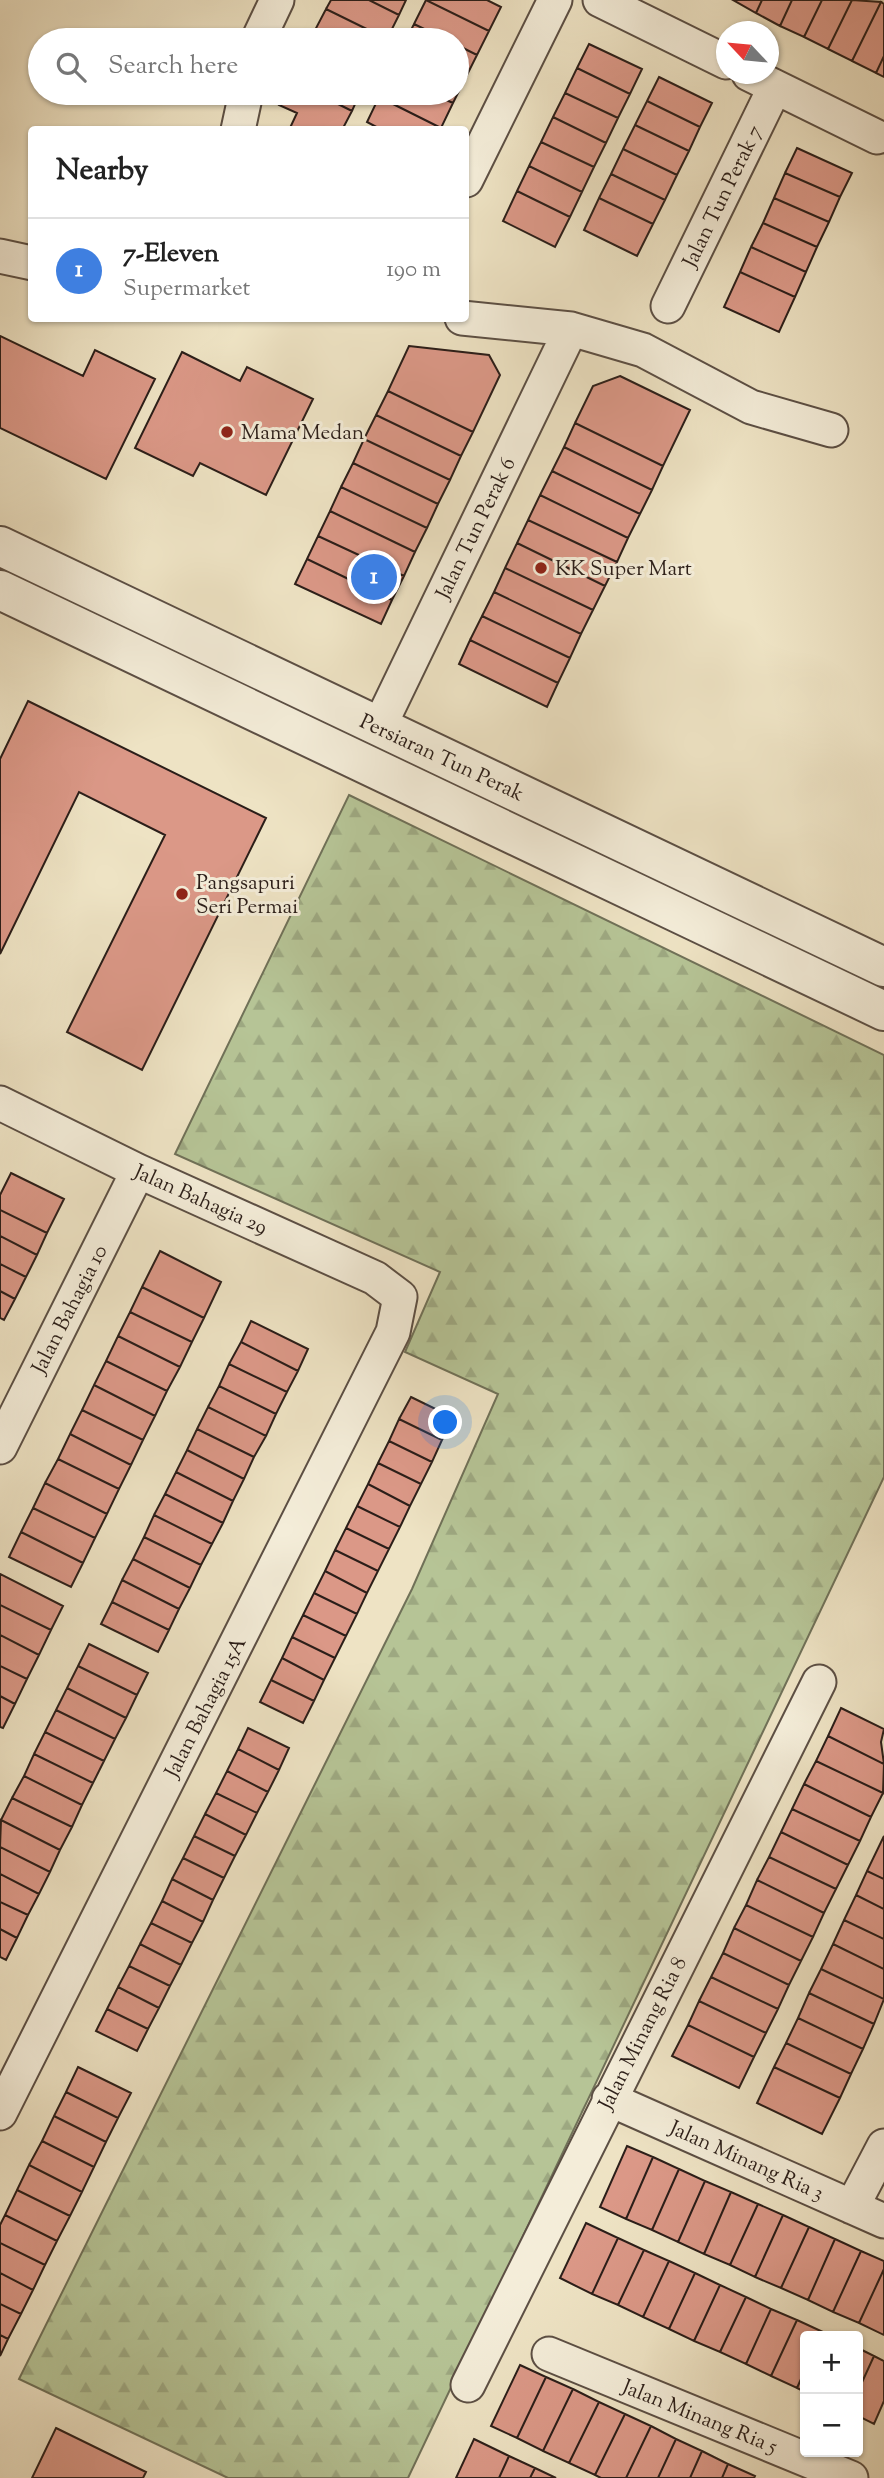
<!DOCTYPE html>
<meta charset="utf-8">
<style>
:root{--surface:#fff;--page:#f6f6f6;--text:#222;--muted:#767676;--line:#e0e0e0;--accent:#1a73e8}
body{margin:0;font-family:"Sorts Mill Goudy",serif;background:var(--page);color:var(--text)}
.controls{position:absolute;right:21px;bottom:21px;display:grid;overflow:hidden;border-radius:7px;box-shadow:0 2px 5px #0004}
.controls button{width:63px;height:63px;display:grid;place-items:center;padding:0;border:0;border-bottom:2px solid var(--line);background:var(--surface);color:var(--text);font:35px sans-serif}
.compass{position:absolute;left:716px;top:21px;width:63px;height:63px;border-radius:50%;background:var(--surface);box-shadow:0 2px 5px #0004;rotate:296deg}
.you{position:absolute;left:446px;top:1423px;width:24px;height:24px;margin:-18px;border:5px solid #fff;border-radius:50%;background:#1a73e8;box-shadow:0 0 0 10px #1a73e833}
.badge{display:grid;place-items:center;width:46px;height:46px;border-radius:50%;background:var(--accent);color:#fff;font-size:23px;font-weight:700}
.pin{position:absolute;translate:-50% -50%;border:4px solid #fff;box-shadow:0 2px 7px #0006}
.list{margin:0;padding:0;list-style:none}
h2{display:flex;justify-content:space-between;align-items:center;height:91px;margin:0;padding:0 28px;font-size:30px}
h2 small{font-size:23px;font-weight:400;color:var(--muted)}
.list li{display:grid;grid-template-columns:46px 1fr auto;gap:21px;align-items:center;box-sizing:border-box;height:105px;padding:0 28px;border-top:2px solid var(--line)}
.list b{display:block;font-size:26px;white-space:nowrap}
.list p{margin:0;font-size:23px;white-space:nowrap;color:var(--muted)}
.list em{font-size:23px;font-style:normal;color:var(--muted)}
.icon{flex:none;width:38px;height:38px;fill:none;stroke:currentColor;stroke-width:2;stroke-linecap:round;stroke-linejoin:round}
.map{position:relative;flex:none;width:884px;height:2478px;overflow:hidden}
.search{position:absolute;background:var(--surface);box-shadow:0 2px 5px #0004;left:28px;top:28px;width:441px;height:77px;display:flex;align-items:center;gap:18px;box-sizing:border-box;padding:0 24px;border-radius:38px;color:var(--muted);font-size:26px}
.panel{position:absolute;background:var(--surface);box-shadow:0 2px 5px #0004;left:28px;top:126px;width:441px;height:196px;border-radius:7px}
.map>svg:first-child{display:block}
.forest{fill:url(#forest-firs);stroke:#707158;stroke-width:2}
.building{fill:#db9887;stroke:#2b1e19;stroke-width:2}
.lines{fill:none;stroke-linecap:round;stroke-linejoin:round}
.minor-casing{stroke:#5c4f44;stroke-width:37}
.tertiary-casing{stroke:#5c4f44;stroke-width:42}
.minor{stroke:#f4edd9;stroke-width:33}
.tertiary{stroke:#f4edd9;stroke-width:38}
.poi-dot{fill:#8f2418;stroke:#f4edd9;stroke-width:2.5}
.labels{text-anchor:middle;stroke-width:6;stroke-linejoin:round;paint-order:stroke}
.street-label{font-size:21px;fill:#2b1e19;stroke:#f4edd9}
.poi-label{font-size:21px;fill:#2b1e19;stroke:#f4edd9;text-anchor:start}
</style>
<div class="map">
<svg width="884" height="2478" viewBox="0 0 884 2478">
<defs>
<pattern id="forest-firs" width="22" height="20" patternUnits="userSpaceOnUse" patternTransform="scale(1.75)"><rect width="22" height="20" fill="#b6c496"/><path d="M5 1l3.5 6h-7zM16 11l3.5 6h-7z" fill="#9da881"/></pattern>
</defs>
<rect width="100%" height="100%" fill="#eee3c4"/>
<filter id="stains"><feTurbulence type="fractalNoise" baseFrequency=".00286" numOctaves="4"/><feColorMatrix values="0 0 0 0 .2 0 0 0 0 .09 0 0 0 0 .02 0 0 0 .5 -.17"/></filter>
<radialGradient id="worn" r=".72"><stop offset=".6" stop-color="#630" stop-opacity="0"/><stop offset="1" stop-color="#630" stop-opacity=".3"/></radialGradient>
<path class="forest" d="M349,795L884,1055V1477L408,2478H228L19,2379L412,1589L498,1394L405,1352L440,1272L175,1154Z"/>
<path class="building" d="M331,0H369L399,15L387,39L326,9Z
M369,0H406L399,15Z
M426,0H487L501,7L489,31Z
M426,0L489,31L477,55L457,45V40H447L414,24Z
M733,0H762L756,13Z
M762,0H792L780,26L756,13Z
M792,0H822L804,37L780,26Z
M822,0H852L828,49L804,37Z
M852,0L881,2L852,61L828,49Z
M881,2L884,4V56L876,73L852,61Z
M326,9L387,39L386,40H330L314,32Z
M414,24L447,40H406Z
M589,44L642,69L630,94L577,68Z
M457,45L477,55L465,79L457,75Z
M884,56V77L876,73Z
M577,68L630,94L618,118L565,93Z
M457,75L465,79L453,103L431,93H457Z
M659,77L712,103L700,127L647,101Z
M285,93H316L352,111L342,130H289L297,113L279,105Z
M316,93H360L352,111Z
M381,93H431L453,103L441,128L379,97Z
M565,93L618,118L606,143L553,117Z
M379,97L441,128L440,130H382L367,122Z
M647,101L700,127L689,151L635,125Z
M553,117L606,143L594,167L541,142Z
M635,125L689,151L677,175L623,149Z
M541,142L594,167L582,192L529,166Z
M797,148L852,173L840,197L785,173Z
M623,149L677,175L665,200L611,174Z
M529,166L582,192L570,217L517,191Z
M785,173L840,197L829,222L774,198Z
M611,174L665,200L653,224L599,198Z
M517,191L570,217L555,247L503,221Z
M599,198L653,224L637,256L584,230Z
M774,198L829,222L817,247L763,223Z
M763,223L817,247L806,272L751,247Z
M751,247L806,272L795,297L740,272Z
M740,272L795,297L779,332L724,307Z
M0,336L83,376L95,350L155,379L106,479L0,428Z
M409,346L489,355L500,375L473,432L388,391Z
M182,352L240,381L247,367L313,399L266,495L200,463L193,476L135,448Z
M620,376L690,410L663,466L575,423L593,386Z
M388,391L473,432L461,456L376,415Z
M376,415L461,456L450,480L364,439Z
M575,423L663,466L652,490L564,447Z
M364,439L450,480L438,504L353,463Z
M564,447L652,490L640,514L552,471Z
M353,463L438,504L427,528L341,487Z
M552,471L640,514L628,538L540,495Z
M341,487L427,528L415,552L330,511Z
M540,495L628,538L617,562L528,520Z
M330,511L415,552L404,576L318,536Z
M528,520L617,562L605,586L517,543Z
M318,536L404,576L392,600L307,559Z
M517,543L605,586L593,610L505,568Z
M307,559L392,600L381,624L295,584Z
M505,568L593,610L581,634L494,592Z
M494,592L581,634L570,658L482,616Z
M482,616L570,658L558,683L470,640Z
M470,640L558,683L547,707L459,664Z
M28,701L266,818L142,1070L67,1032L165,835L79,792L0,954V759Z
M11,1173L64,1199L47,1233L0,1210V1195Z
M0,1210L47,1233L37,1255L0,1236Z
M0,1236L37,1255L26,1277L0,1264Z
M160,1251L221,1282L204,1318L142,1287Z
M0,1264L26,1277L15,1299L0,1291Z
M142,1287L204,1318L192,1342L130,1312Z
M0,1291L15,1299L4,1320L0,1318Z
M130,1312L192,1342L180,1367L118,1336Z
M251,1321L308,1349L298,1371L241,1342Z
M118,1336L180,1367L167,1391L106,1361Z
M241,1342L298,1371L287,1392L229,1364Z
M106,1361L167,1391L155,1416L94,1385Z
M229,1364L287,1392L276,1414L219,1386Z
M94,1385L155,1416L143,1440L82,1410Z
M219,1386L276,1414L266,1436L208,1407Z
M411,1397L454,1418L442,1440L399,1419Z
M208,1407L266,1436L254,1457L197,1429Z
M82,1410L143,1440L131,1465L70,1434Z
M399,1419L442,1440L432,1462L389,1441Z
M197,1429L254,1457L244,1479L187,1450Z
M70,1434L131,1465L119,1489L58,1459Z
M389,1441L432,1462L421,1484L378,1463Z
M187,1450L244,1479L233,1501L176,1472Z
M58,1459L119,1489L107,1514L45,1483Z
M378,1463L421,1484L410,1506L368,1484Z
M176,1472L233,1501L223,1523L165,1494Z
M45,1483L107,1514L95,1538L33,1508Z
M368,1484L410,1506L400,1527L357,1506Z
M165,1494L223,1523L212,1544L154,1515Z
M357,1506L400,1527L389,1549L346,1528Z
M33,1508L95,1538L83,1563L21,1532Z
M154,1515L212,1544L201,1565L144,1537Z
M346,1528L389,1549L378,1571L335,1550Z
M21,1532L83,1563L71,1587L9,1557Z
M144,1537L201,1565L190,1588L133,1559Z
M335,1550L378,1571L367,1593L325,1571Z
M133,1559L190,1588L179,1609L122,1580Z
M325,1571L367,1593L357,1614L314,1593Z
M0,1574L63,1606L51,1630L0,1605Z
M122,1580L179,1609L169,1630L112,1602Z
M314,1593L357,1614L346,1636L303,1615Z
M112,1602L169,1630L158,1652L101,1624Z
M0,1605L51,1630L39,1655L0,1635Z
M303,1615L346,1636L335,1658L292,1637Z
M0,1635L39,1655L27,1679L0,1666Z
M292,1637L335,1658L324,1680L282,1658Z
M89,1644L148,1673L137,1695L78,1666Z
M282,1658L324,1680L314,1701L271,1680Z
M0,1666L27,1679L15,1704L0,1696Z
M78,1666L137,1695L126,1718L67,1688Z
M271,1680L314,1701L303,1723L260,1702Z
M67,1688L126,1718L115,1739L56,1710Z
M0,1696L15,1704L3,1728L0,1727Z
M841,1708L884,1729L881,1742L884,1764L828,1736Z
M56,1710L115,1739L104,1761L45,1732Z
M248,1728L289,1748L279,1770L238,1749Z
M45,1732L104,1761L93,1783L34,1754Z
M828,1736L884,1764L883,1793L816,1761Z
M238,1749L279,1770L268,1792L227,1771Z
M34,1754L93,1783L82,1805L24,1776Z
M816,1761L883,1793L871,1817L804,1784Z
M227,1771L268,1792L257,1813L216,1793Z
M24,1776L82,1805L72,1827L12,1798Z
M804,1784L871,1817L860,1841L792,1809Z
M216,1793L257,1813L246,1835L205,1814Z
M12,1798L72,1827L60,1850L1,1820Z
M792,1809L860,1841L848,1865L781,1832Z
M205,1814L246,1835L235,1856L194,1836Z
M1,1820L60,1850L50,1872L0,1847Z
M781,1832L848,1865L836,1889L769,1857Z
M194,1836L235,1856L224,1878L183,1858Z
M884,1836V1879L867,1871Z
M0,1847L50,1872L39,1894L0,1874Z
M769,1857L836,1889L824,1913L757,1880Z
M183,1858L224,1878L213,1900L172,1879Z
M867,1871L884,1879V1909L856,1895Z
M0,1874L39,1894L28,1915L0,1902Z
M172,1879L213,1900L203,1922L162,1901Z
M757,1880L824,1913L813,1937L746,1905Z
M856,1895L884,1909V1939L844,1920Z
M162,1901L203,1922L192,1943L151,1923Z
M0,1902L28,1915L17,1938L0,1929Z
M746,1905L813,1937L801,1961L734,1928Z
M844,1920L884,1939V1969L833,1944Z
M151,1923L192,1943L181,1965L140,1944Z
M734,1928L801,1961L789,1985L723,1953Z
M0,1929L17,1938L6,1960L0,1957Z
M140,1944L181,1965L170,1986L129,1966Z
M833,1944L884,1969V1999L821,1969Z
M723,1953L789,1985L778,2009L711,1977Z
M129,1966L170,1986L159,2008L118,1987Z
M821,1969L884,1999L874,2024L809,1993Z
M711,1977L778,2009L766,2033L699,2001Z
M118,1987L159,2008L148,2029L107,2009Z
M809,1993L874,2024L863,2049L798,2018Z
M699,2001L766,2033L754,2057L688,2025Z
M107,2009L148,2029L137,2051L96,2031Z
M798,2018L863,2049L851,2074L786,2043Z
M688,2025L754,2057L739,2088L672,2056Z
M786,2043L851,2074L840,2098L774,2067Z
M78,2067L131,2093L118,2118L66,2092Z
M774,2067L840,2098L822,2134L757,2103Z
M66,2092L118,2118L106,2142L54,2116Z
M54,2116L106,2142L94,2167L42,2141Z
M42,2141L94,2167L82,2192L29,2165Z
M627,2146L653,2157L626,2219L600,2207Z
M653,2157L679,2169L652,2230L626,2219Z
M29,2165L82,2192L70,2216L17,2190Z
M679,2169L705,2181L678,2242L652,2230Z
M705,2181L731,2192L704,2254L678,2242Z
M17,2190L70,2216L57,2241L5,2215Z
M731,2192L758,2204L730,2265L704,2254Z
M758,2204L783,2215L755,2277L730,2265Z
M5,2215L57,2241L45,2265L0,2243V2225Z
M783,2215L809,2227L781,2288L755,2277Z
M586,2223L618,2238L592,2294L560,2278Z
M809,2227L835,2239L808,2300L781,2288Z
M618,2238L644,2250L618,2305L592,2294Z
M835,2239L861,2251L833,2312L808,2300Z
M0,2243L45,2265L33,2290L0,2273Z
M644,2250L669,2261L643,2317L618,2305Z
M861,2251L884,2261V2269L859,2323L833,2312Z
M669,2261L695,2273L669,2329L643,2317Z
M884,2269V2335L859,2323Z
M0,2273L33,2290L21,2314L0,2304Z
M695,2273L720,2285L694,2341L669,2329Z
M720,2285L746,2297L720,2352L694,2341Z
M746,2297L771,2309L746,2364L720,2352Z
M0,2304L21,2314L8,2339L0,2335Z
M771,2309L797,2320L771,2376L746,2364Z
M797,2320L823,2332L821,2336H805V2370L797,2388L771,2376Z
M0,2335L8,2339L0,2356Z
M858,2348L874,2356L858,2391Z
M874,2356L884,2361V2401L874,2424L858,2416V2391Z
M520,2365L546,2377L517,2438L491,2426Z
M805,2370V2392L797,2388Z
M546,2377L573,2389L543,2451L517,2438Z
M573,2389L599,2402L569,2463L543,2451Z
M599,2402L625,2414L595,2475L569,2463Z
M625,2414L651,2426L626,2478H601L595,2475Z
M651,2426L676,2439L658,2478H626Z
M56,2428L146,2472L143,2478H32Z
M474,2439L509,2456L499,2478H456Z
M676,2439L702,2451L690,2478H658Z
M702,2451L728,2464L722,2478H690Z
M509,2456L535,2468L530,2478H499Z
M728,2464L755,2476L754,2478H722Z
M535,2468L556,2478H530Z"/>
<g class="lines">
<defs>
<path id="minor" d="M600,0L726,62
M258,40L277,0
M749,74L877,137
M238,130L246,93
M466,180L555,0
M0,256L32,263
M668,306L775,87
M462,318L571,329L643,350L751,407L831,430
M379,727L571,329
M0,1103L138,1171L375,1278L400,1297L393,1332L0,2113
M0,1447L138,1171
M609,2099L884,2221
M852,2207L884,2146
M549,2354L851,2478
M468,2385L819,1682"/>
<path id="tertiary" d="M0,546L884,967
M0,590L884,1011"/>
</defs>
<use href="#minor" class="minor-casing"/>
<use href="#tertiary" class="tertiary-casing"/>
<use href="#minor" class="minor"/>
<use href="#tertiary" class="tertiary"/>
</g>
<g class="poi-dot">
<circle cx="227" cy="432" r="7"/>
<circle cx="541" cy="568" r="7"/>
<circle cx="182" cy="894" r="7"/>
</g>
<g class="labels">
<g class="street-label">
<text transform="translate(722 196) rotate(-64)" y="7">Jalan Tun Perak 7</text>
<text transform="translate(475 528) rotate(-64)" y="7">Jalan Tun Perak 6</text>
<text transform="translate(442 757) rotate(25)" y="7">Persiaran Tun Perak</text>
<text transform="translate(201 1199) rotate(24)" y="7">Jalan Bahagia 29</text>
<text transform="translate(69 1309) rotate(-63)" y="7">Jalan Bahagia 10</text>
<text transform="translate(205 1707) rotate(-63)" y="7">Jalan Bahagia 15A</text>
<text transform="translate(642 2033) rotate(-63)" y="7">Jalan Minang Ria 8</text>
<text transform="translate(747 2160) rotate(24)" y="7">Jalan Minang Ria 3</text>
<text transform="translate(700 2416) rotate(22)" y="7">Jalan Minang Ria 5</text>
</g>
<g class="poi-label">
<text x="241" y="439">Mama Medan</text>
<text x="555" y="575">KK Super Mart</text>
<text x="196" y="889">Pangsapuri<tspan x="196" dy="24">Seri Permai</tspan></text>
</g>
</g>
<rect width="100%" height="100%" filter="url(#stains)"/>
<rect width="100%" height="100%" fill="url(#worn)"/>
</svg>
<div class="controls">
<button>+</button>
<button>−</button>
</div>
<svg class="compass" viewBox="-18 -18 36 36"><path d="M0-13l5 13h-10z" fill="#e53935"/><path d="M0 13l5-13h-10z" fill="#767676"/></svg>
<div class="you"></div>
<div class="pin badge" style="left:374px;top:577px;background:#3f7fe0">1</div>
<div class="search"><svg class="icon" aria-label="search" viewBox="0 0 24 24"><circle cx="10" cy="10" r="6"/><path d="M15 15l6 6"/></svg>Search here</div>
<section class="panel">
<h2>Nearby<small></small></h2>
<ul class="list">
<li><span class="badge" style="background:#3f7fe0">1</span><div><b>7-Eleven</b><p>Supermarket</p></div><em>190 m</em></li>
</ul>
</section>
</div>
